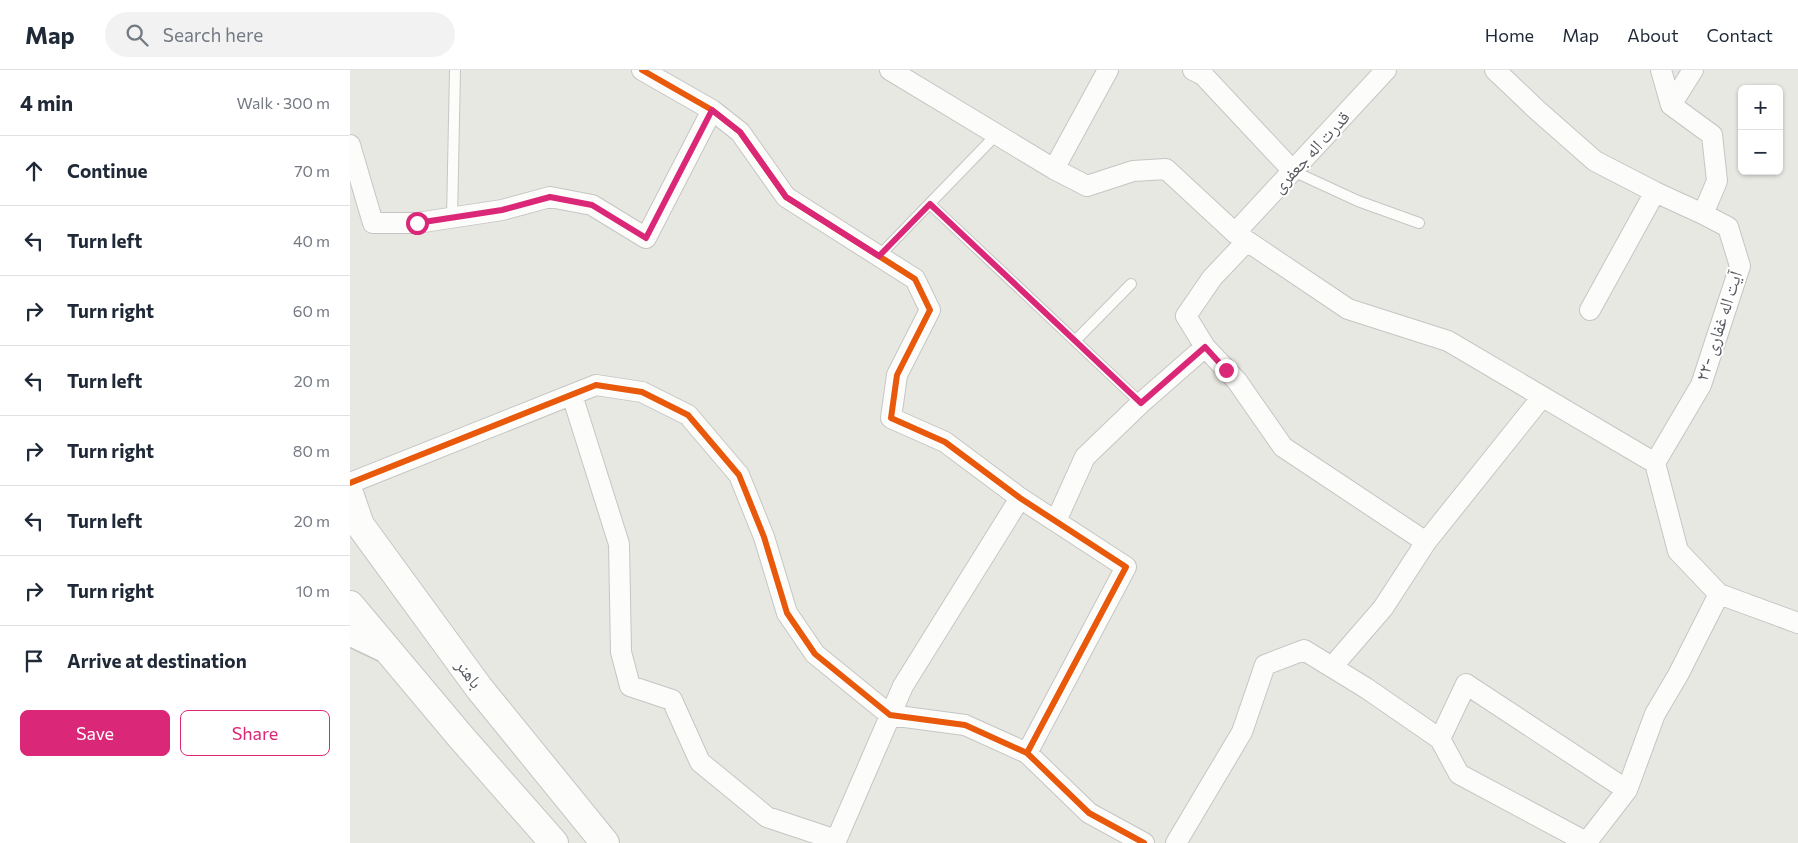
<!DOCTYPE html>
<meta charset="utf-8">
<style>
:root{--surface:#fff;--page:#f2f2f3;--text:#1f2937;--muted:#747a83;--line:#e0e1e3;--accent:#db2777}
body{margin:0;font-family:Commissioner,"Noto Naskh Arabic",sans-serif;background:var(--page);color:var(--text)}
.controls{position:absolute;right:15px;top:15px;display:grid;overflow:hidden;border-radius:8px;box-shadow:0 1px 4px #0004}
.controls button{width:45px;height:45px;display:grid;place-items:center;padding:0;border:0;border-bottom:1px solid var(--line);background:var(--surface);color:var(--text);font:25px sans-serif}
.stop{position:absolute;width:15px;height:15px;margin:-11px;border:4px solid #db2777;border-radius:50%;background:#fff}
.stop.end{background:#db2777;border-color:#fff;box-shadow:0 1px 5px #0008}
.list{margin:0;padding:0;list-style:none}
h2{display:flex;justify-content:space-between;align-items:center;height:65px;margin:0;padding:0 20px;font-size:21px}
h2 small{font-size:16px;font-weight:400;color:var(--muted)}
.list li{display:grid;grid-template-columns:32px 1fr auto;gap:15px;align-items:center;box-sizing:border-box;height:70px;padding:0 20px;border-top:1px solid var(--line)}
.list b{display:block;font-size:19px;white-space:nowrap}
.list em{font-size:16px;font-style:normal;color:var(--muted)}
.actions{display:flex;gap:10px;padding:15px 20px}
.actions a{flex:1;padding:11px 0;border:1px solid var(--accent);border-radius:8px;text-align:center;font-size:18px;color:var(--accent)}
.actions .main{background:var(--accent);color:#fff}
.icon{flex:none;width:28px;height:28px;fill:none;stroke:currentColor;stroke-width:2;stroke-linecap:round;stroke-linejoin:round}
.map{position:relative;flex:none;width:1448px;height:773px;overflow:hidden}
header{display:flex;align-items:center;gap:30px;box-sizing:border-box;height:70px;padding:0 25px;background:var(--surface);border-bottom:1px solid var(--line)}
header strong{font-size:24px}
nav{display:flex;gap:28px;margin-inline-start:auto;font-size:18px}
.search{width:350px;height:45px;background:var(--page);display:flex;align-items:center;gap:12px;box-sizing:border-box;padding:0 18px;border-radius:28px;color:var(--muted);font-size:19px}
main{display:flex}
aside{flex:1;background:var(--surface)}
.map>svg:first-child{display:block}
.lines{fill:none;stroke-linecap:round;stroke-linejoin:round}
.service-casing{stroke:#c5c6c4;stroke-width:12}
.minor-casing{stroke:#c5c6c4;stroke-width:22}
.tertiary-casing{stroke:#c5c6c4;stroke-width:28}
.secondary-casing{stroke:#c5c5c4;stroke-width:30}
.service{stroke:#fcfcfb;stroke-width:10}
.minor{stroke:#fcfcfb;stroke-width:20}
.tertiary{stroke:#fcfcfb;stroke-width:25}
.secondary{stroke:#fcfcfb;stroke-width:28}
.cycleway-casing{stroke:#fff;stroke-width:9}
.cycleway{stroke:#e8590c;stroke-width:6}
.route{stroke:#db2777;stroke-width:6}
.labels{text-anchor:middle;stroke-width:4;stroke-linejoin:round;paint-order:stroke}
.street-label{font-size:18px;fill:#585b60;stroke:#fff}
</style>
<header>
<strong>Map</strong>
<div class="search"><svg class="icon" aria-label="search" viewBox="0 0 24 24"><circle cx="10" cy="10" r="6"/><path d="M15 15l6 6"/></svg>Search here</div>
<nav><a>Home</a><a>Map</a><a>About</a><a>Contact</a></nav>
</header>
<main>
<aside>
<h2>4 min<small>Walk · 300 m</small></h2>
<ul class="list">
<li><svg class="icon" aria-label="ahead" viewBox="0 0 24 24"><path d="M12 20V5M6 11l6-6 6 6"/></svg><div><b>Continue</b></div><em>70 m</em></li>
<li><svg class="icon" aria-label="left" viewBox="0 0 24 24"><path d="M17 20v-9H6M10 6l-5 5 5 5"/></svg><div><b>Turn left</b></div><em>40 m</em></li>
<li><svg class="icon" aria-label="right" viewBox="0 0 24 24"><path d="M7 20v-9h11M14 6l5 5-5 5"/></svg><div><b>Turn right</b></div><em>60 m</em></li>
<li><svg class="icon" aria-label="left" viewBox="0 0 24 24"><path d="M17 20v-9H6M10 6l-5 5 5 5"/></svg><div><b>Turn left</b></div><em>20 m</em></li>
<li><svg class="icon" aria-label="right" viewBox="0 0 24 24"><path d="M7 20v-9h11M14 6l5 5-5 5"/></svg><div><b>Turn right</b></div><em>80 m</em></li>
<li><svg class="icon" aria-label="left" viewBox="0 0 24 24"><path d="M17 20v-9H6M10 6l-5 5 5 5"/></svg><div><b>Turn left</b></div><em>20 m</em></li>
<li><svg class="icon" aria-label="right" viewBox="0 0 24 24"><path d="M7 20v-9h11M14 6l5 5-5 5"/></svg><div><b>Turn right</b></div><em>10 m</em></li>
<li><svg class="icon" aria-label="arrive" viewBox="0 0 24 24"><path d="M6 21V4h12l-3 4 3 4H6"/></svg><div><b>Arrive at destination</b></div></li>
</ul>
<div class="actions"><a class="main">Save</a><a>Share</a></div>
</aside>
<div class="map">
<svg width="1448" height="773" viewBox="0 0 1448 773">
<rect width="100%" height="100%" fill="#e8e8e2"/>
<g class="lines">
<defs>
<path id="service" d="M943,101L1008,131L1069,153
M580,134L791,333
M102,148L105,0
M529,186L647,64
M725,271L781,214"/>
<path id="minor" d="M292,0L362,40L390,62L436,127L565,209L580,240L547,305L541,348L595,372L670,428L776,497L677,683
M540,0L704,99L758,0
M843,0L853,5L943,101
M1145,0L1187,40L1245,91L1305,122L1353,144L1378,157L1390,196L1351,315L1305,393L1328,481L1369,524L1448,553
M1311,0L1321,35L1362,65L1367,111L1353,144
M1321,35L1343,0
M0,75L23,153H67L152,140L200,127L242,135L296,168L362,40
M704,99L737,116L783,101L816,99L885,163L998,239L1098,271L1305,393
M885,163L1036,0
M897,171L862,208L836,246L855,277L887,311L933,377L1076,472
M1240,240L1305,122
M222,325L269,474L271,582L280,616L322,630L350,692L417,747L486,770
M0,413L246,315L292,322L338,345L389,405L414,467L437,543L465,584L540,645L615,655L677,683L739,743L794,773
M706,451L735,387L791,333L855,277
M982,597L1033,538L1076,472L1192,327
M1090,669L1116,614L1277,720
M485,773L553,616L670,428
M826,773L892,662L915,595L954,580L1016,618L1090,669L1109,704L1236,772
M1236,773L1277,720L1305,644L1328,605L1369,524"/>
<path id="tertiary" d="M0,563L38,581"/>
<path id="secondary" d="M0,426L10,455L129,618L255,773
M0,535L110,666L204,773"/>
</defs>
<use href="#service" class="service-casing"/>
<use href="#minor" class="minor-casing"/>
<use href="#tertiary" class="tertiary-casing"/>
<use href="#secondary" class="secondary-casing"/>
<use href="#service" class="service"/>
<use href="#minor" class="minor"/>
<use href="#tertiary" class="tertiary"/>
<use href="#secondary" class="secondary"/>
<defs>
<path id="cycleway" d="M292,0L362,40L390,62L436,127L565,209L580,240L547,305L541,348L595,372L670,428L776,497L677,683
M0,413L246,315L292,322L338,345L389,405L414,467L437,543L465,584L540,645L615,655L677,683L739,743L794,773"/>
</defs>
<use href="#cycleway" class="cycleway-casing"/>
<use href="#cycleway" class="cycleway"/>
</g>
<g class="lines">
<path class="route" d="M67,153L152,140L200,127L242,135L296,168L362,40L390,62L436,127L529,186L580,134L791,333L855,277L876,300"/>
</g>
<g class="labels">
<g class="street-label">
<text transform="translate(961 82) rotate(-47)" y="6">قدرت اله جعفری</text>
<text transform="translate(1369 256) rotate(-72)" y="6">۲۲- آیت اله غفاری</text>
<text transform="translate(119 604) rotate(53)" y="6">باهنر</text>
</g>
</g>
</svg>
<div class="controls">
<button>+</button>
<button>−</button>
</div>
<div class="stop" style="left:67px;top:153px"></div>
<div class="stop end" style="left:876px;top:300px"></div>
</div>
</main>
